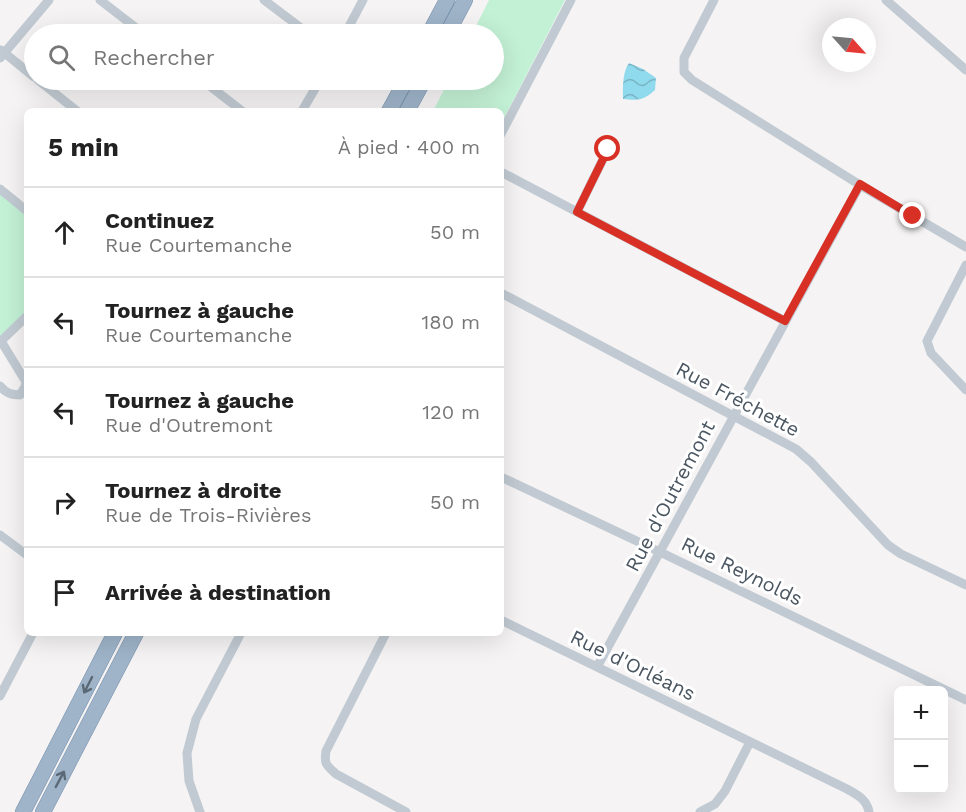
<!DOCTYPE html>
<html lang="fr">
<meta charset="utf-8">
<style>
:root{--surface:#fff;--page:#f2f2f2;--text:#222;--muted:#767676;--line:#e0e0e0}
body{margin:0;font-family:"Work Sans",sans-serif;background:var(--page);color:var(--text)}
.controls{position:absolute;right:18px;bottom:18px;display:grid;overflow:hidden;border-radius:9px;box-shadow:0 6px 24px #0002}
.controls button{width:54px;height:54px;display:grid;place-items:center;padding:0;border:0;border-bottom:2px solid var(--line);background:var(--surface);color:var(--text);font:30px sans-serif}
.compass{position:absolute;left:822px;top:18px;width:54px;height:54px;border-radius:50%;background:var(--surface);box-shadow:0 6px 24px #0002;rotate:117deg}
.stop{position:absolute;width:18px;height:18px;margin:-14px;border:4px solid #d93025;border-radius:50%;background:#fff}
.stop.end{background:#d93025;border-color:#fff;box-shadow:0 2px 6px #0008}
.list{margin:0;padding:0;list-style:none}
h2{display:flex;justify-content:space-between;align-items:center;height:78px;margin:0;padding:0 24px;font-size:26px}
h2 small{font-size:20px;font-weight:400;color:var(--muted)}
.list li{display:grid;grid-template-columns:39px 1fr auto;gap:18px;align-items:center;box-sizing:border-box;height:90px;padding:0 24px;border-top:2px solid var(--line)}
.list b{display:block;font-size:22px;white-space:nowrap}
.list p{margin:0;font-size:20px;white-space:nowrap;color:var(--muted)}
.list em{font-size:20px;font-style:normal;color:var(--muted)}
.icon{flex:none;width:33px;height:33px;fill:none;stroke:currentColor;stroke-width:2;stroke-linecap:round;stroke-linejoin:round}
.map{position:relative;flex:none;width:966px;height:812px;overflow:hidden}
.search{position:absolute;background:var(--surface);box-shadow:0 6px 24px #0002;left:24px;top:24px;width:480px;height:66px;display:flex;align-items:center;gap:15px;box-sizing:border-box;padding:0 21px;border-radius:33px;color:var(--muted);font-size:22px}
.panel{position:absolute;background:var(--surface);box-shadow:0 6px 24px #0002;left:24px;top:108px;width:480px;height:528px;border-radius:9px}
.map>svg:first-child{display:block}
.green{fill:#c3f1d5}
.water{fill:url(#water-waves)}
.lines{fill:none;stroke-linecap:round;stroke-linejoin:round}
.trunk-casing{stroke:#7690ad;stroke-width:16}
.minor{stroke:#c1cad2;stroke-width:9}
.trunk{stroke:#9fb4c9;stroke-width:15}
.oneway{stroke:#5b6976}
.route{stroke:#d93025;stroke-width:8}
.labels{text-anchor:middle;stroke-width:6;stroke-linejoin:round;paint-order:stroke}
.street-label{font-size:20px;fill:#4a5661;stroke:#fff}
</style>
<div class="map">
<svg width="966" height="812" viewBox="0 0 966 812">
<defs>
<pattern id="water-waves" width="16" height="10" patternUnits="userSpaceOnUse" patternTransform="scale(1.5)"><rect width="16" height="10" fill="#90daee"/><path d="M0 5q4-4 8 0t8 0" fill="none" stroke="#78b4c4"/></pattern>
</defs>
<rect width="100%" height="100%" fill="#f5f3f3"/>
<path class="green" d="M489,0H565L501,124V111H433L449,80H494V34H472Z
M0,192L27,213V311L0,336Z"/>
<path class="water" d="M629,63L643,69L656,78L655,90C644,100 638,101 623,99C623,88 622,73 629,63Z"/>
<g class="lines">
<defs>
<path id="trunk" d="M429,34L447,0
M447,34L465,0
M389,111L406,80
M407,111L424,80
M23,812L115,633
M43,812L136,633"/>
</defs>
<use href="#trunk" class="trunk-casing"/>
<path class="minor" d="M100,0L144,34
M264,0L309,34
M714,0L684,58V72L692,80L860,185L966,247
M886,0L966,70
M345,34L363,0
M1,50L34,77
M0,58L49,0
M38,80L77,111
M202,80L242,111
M302,111L320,80
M501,134L571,0
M501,172L785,321
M0,189L27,211
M577,212L608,149
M966,265L927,341L931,353L966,390
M501,293L796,449L811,462L888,545L901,554L966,585
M0,342L27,316
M0,386C6,393 11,395 20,395L25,387L26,382L1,341
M501,477L660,552L966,700
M0,535L27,555
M501,620L847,789C858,795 867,800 869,812
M386,633L326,751C324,764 326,765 336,774L406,812
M597,667L860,185
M0,696L33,633
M200,812L189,781L187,753L196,719L241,633
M700,812L715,804L725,791L750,742"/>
<use href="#trunk" class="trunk"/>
</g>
<defs><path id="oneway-shaft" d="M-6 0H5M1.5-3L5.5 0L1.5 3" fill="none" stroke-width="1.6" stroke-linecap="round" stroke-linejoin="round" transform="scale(1.5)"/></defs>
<g class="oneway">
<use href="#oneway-shaft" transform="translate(88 685) rotate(117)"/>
<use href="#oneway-shaft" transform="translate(60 779) rotate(-62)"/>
</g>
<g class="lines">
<path class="route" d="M608,149L577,212L785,321L860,184L913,216"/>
</g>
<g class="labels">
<g class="street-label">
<text transform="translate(738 399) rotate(28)" y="7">Rue Fréchette</text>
<text transform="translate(670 496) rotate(-62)" y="7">Rue d'Outremont</text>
<text transform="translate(742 571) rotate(26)" y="7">Rue Reynolds</text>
<text transform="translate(633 665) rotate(26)" y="7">Rue d'Orléans</text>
</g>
</g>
</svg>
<div class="controls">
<button>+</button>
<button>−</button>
</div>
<svg class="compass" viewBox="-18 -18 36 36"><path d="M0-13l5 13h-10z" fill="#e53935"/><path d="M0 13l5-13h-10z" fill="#767676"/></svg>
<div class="stop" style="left:608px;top:149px"></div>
<div class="stop end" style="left:913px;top:216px"></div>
<div class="search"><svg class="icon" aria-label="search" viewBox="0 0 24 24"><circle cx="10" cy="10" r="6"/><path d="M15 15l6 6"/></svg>Rechercher</div>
<section class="panel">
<h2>5 min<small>À pied · 400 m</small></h2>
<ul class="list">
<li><svg class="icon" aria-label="ahead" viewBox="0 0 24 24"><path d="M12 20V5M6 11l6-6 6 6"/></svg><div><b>Continuez</b><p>Rue Courtemanche</p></div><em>50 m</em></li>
<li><svg class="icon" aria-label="left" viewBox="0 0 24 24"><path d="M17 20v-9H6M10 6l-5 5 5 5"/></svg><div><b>Tournez à gauche</b><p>Rue Courtemanche</p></div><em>180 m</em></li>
<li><svg class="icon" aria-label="left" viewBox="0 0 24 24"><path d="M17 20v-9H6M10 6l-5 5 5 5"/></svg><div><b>Tournez à gauche</b><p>Rue d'Outremont</p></div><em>120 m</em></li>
<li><svg class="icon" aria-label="right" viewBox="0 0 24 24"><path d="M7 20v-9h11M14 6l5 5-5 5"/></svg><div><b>Tournez à droite</b><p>Rue de Trois-Rivières</p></div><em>50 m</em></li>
<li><svg class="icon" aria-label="arrive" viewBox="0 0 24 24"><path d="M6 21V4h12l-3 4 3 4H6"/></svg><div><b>Arrivée à destination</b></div></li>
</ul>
</section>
</div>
